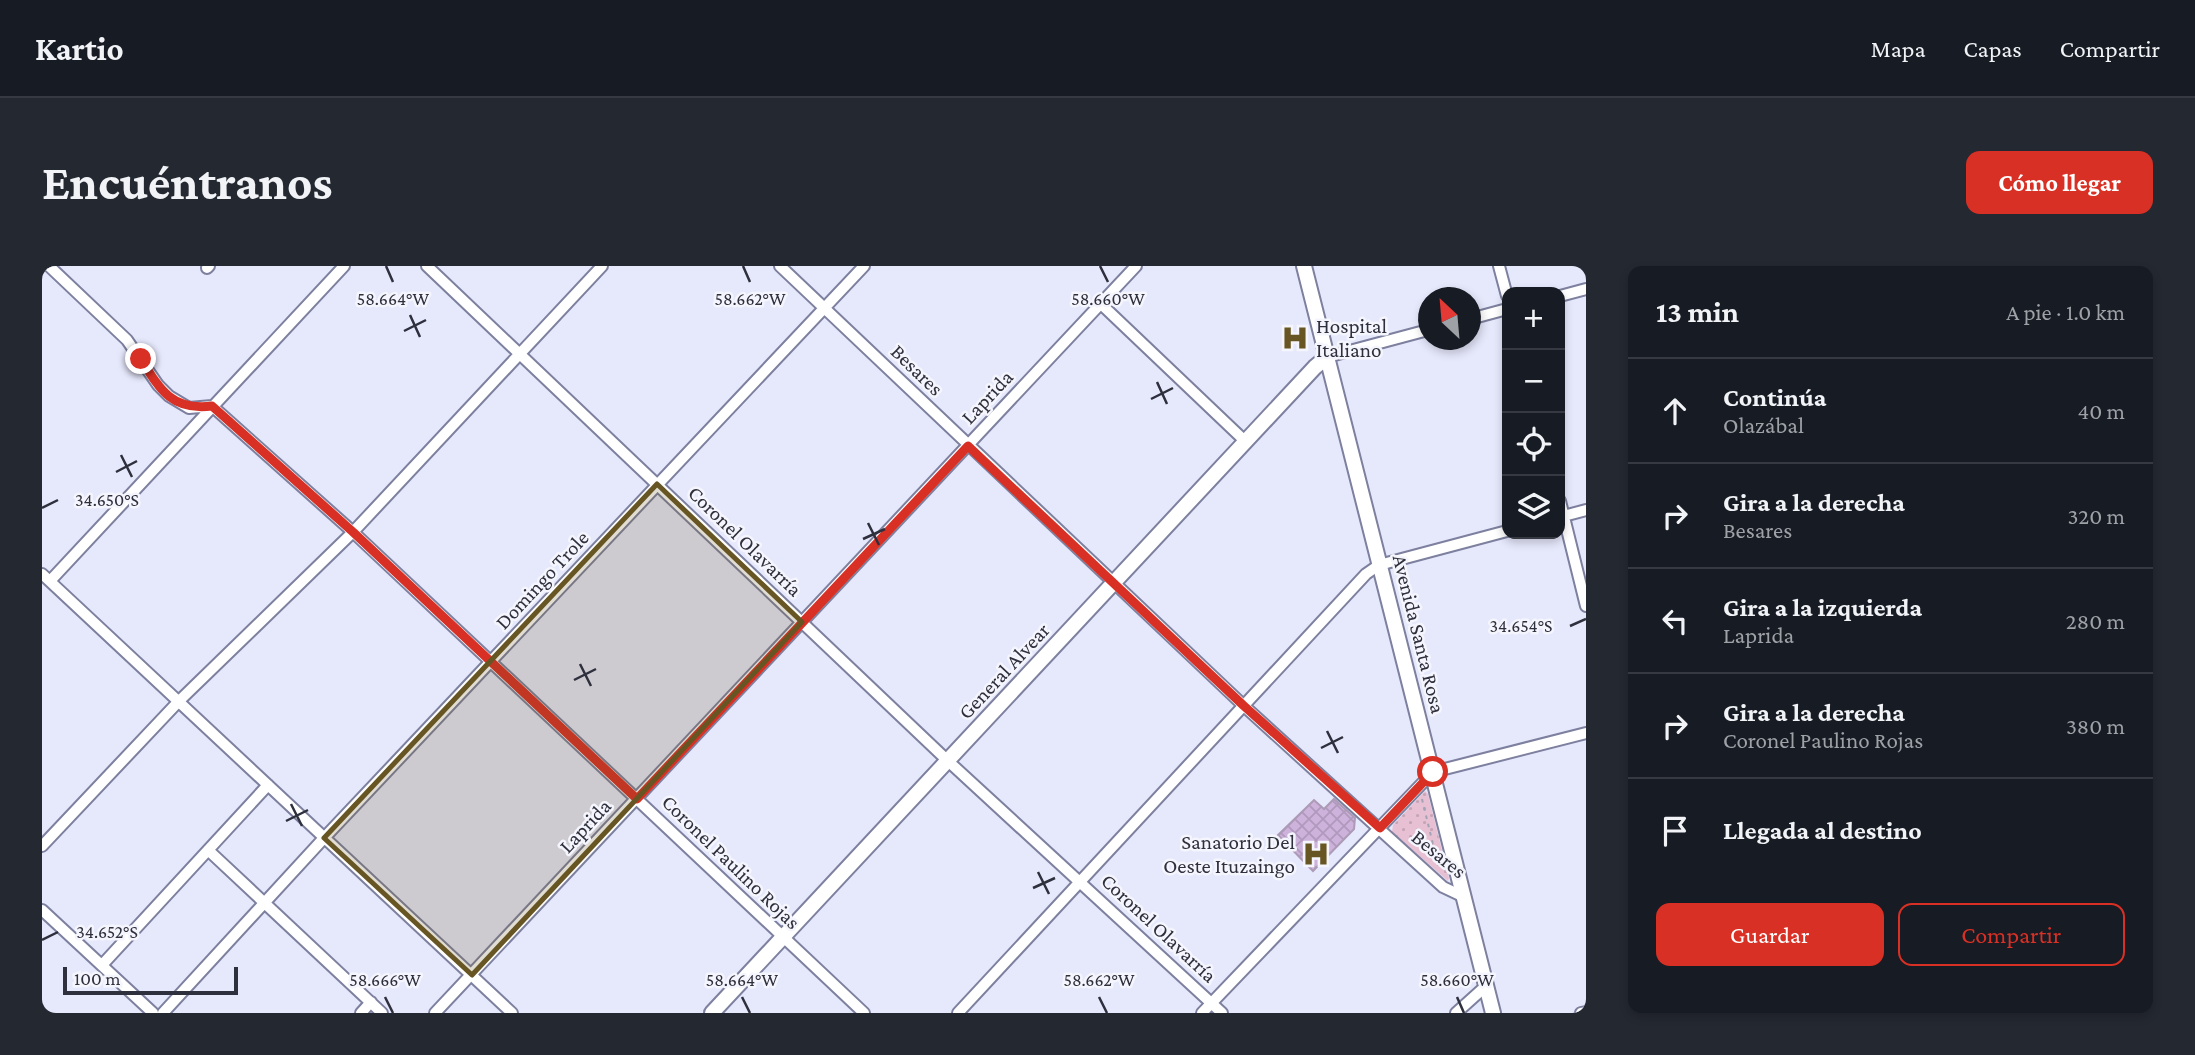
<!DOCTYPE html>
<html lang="es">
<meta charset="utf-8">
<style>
:root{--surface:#171b24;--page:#242831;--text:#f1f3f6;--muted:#9ea1a6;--line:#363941;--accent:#d93025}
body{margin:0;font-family:"Crimson Pro",serif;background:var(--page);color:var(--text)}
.controls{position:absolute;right:21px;top:21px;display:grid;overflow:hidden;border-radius:14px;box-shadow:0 4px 10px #0003}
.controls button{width:63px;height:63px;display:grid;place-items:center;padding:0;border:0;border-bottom:2px solid var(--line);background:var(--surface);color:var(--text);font:35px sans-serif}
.compass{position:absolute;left:1376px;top:21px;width:63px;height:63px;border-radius:50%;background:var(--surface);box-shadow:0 4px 10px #0003;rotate:334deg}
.scale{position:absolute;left:21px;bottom:18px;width:175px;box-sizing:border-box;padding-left:7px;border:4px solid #2f303d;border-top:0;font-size:19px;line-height:24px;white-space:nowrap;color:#2f303d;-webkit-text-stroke:5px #f5f6fd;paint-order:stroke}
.stop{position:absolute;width:21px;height:21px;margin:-16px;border:5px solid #d93025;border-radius:50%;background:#fff}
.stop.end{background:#d93025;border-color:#fff;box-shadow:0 2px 7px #0008}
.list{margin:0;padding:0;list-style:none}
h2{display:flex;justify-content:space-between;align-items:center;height:91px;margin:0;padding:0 28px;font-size:30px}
h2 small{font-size:23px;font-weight:400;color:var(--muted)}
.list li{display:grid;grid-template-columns:46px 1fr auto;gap:21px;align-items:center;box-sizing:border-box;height:105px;padding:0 28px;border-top:2px solid var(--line)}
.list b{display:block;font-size:26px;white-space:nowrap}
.list p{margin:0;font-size:23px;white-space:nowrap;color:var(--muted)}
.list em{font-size:23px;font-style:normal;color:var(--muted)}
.actions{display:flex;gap:14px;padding:21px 28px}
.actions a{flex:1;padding:16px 0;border:2px solid var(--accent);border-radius:14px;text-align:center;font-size:24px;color:var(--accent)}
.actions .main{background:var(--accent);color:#fff}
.icon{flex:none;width:38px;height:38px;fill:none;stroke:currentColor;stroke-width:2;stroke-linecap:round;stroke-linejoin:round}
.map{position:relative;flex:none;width:1544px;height:747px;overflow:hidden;border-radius:14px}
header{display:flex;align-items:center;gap:42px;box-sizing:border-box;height:98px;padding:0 35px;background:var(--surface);border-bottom:2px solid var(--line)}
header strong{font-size:33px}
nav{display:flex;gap:38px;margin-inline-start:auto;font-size:24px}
.intro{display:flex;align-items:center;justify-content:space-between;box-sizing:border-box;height:168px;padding:0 42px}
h1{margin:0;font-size:49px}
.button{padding:18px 32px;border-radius:14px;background:var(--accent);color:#fff;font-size:24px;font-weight:700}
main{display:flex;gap:42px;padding:0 42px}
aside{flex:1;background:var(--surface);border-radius:14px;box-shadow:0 4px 10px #0003}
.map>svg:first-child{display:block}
.park{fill:url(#park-dots)}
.building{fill:url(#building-cross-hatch);stroke:#ad9ab7;stroke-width:2}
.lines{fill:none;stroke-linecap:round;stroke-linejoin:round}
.minor-casing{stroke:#7d809e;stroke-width:14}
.tertiary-casing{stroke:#7d809e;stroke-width:18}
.path{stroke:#a2a3b5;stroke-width:2;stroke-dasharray:3.5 5;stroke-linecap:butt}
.minor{stroke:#fff;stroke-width:10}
.tertiary{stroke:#fff;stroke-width:14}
.route{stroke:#d93025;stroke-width:9}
.marked{fill:#675623;fill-opacity:0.2;stroke:#675623;stroke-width:5;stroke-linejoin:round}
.ticks{fill:none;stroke:#2f303d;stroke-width:2.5}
.labels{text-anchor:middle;stroke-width:5;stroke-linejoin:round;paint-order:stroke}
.poi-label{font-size:21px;fill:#2f303d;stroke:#f5f6fd;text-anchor:start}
.street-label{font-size:21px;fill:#2f303d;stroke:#f5f6fd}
.ticks-label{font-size:18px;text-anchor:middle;fill:#2f303d;stroke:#f5f6fd;stroke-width:5;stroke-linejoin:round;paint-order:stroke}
</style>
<header>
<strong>Kartio</strong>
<nav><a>Mapa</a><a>Capas</a><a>Compartir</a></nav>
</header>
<div class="intro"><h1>Encuéntranos</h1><a class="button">Cómo llegar</a></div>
<main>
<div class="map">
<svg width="1544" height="747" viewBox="0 0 1544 747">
<defs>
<pattern id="park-dots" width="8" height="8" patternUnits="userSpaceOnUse" patternTransform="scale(1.75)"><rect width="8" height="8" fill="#e7c1d3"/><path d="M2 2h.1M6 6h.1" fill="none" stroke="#c6a6b6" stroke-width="1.8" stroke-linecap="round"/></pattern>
<pattern id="building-cross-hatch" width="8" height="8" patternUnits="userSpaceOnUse" patternTransform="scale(1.75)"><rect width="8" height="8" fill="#cdb2db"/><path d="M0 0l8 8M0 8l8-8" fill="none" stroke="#b099bd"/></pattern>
</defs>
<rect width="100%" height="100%" fill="#e6e8fc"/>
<path class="park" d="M1383,525L1386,528L1407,612L1406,615L1350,566L1351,559Z"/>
<path class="building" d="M1292,533L1313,552L1312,563L1271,605L1236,569L1272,534L1282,543Z"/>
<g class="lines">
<defs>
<path id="minor" d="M7,0L85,74L116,119L127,130L147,142L170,140L311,266L822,747
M385,0L906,495L1180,747
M738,0L1202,440L1401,621L1420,630
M1457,0L1465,30
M165,2L167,0
M1518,30L1544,23
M1059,38L1204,176
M1428,53L1465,43
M1285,91L1386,64
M1518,235L1544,340
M1518,251L1544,244
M0,308L470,747
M8,315L302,0
M0,580L137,435L311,266L560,0
M166,584L340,747
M0,644L111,747
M60,699L226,519
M121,747L282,572L822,0
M319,747L329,736
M393,747L1094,0
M916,747L1324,308L1337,299L1465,265
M1160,747L1391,506L1544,467
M1414,747L1444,720
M1539,747L1544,746"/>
<path id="tertiary" d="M1262,0L1451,747
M670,747L1273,101L1285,91"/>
</defs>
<use href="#minor" class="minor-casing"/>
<use href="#tertiary" class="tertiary-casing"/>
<path class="path" d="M1380,533L1396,599"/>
<use href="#minor" class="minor"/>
<use href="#tertiary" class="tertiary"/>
</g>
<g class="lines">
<path class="route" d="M99,93C118,124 130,145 170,140L311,266L595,533L926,180L1202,440L1338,562L1391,506"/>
</g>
<path class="marked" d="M615,218L760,356L430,709L282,572Z"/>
<path class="ticks" d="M344,0L351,16M701,0L708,16M1058,0L1066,16M368,49L378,71M362,65L384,54M1115,116L1125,138M1109,133L1131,122M79,189L90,211M74,206L95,195M0,242L16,234M826,257L837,279M821,273L843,263M1528,360L1544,353M538,398L549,420M532,414L554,403M1285,465L1296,487M1279,482L1301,471M249,538L260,560M244,555L266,544M996,606L1007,628M991,622L1013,612M0,674L16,666M343,731L351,747M700,731L708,747M1057,731L1065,747M1415,731L1422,747"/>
<defs>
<symbol id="hospital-bare" viewBox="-9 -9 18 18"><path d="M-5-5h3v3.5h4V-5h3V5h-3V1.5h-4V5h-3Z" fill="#675623" stroke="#f5f6fd" stroke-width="2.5" paint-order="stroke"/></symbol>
</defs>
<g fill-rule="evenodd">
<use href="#hospital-bare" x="1234" y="53" width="38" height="38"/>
<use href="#hospital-bare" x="1255" y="569" width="38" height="38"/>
</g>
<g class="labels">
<g class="poi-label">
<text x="1274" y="67">Hospital<tspan x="1274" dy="24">Italiano</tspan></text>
<text x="1253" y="583" text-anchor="end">Sanatorio Del<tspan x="1253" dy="24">Oeste Ituzaingo</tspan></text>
</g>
<g class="street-label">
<text transform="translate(875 104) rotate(44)" y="7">Besares</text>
<text transform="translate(945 131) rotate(-47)" y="7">Laprida</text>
<text transform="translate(703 275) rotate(44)" y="7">Coronel Olavarría</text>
<text transform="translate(500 314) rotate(-47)" y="7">Domingo Trole</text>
<text transform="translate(1377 368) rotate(76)" y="7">Avenida Santa Rosa</text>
<text transform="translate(962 405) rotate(-47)" y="7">General Alvear</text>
<text transform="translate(543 560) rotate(-47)" y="7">Laprida</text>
<text transform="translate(1397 588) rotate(39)" y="7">Besares</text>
<text transform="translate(689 596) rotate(44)" y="7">Coronel Paulino Rojas</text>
<text transform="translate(1117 662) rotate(43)" y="7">Coronel Olavarría</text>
</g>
</g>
<g class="ticks-label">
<text x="351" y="39">58.664°W</text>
<text x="708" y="39">58.662°W</text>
<text x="1066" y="39">58.660°W</text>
<text x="65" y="240">34.650°S</text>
<text x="1479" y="366">34.654°S</text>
<text x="65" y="672">34.652°S</text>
<text x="343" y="720">58.666°W</text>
<text x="700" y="720">58.664°W</text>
<text x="1057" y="720">58.662°W</text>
<text x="1415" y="720">58.660°W</text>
</g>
</svg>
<div class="controls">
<button>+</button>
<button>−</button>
<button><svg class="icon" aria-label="locate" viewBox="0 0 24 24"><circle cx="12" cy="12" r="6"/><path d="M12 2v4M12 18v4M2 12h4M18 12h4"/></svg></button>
<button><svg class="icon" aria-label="layers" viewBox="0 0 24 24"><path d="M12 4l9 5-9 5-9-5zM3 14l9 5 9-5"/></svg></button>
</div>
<svg class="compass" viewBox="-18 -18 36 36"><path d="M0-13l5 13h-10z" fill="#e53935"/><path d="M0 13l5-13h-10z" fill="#9ea1a6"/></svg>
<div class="scale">100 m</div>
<div class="stop" style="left:1391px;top:506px"></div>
<div class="stop end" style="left:99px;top:93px"></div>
</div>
<aside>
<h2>13 min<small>A pie · 1.0 km</small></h2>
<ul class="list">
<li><svg class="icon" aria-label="ahead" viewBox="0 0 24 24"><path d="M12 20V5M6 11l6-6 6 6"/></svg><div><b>Continúa</b><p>Olazábal</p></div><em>40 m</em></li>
<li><svg class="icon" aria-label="right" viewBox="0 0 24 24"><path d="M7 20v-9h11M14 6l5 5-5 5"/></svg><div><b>Gira a la derecha</b><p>Besares</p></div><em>320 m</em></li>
<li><svg class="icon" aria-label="left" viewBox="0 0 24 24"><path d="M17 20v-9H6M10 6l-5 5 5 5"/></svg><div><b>Gira a la izquierda</b><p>Laprida</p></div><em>280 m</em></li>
<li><svg class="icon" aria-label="right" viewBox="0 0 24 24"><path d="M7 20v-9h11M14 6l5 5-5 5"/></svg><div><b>Gira a la derecha</b><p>Coronel Paulino Rojas</p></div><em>380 m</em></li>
<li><svg class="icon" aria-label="arrive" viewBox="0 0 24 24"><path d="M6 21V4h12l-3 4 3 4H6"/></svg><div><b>Llegada al destino</b></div></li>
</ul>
<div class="actions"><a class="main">Guardar</a><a>Compartir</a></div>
</aside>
</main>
